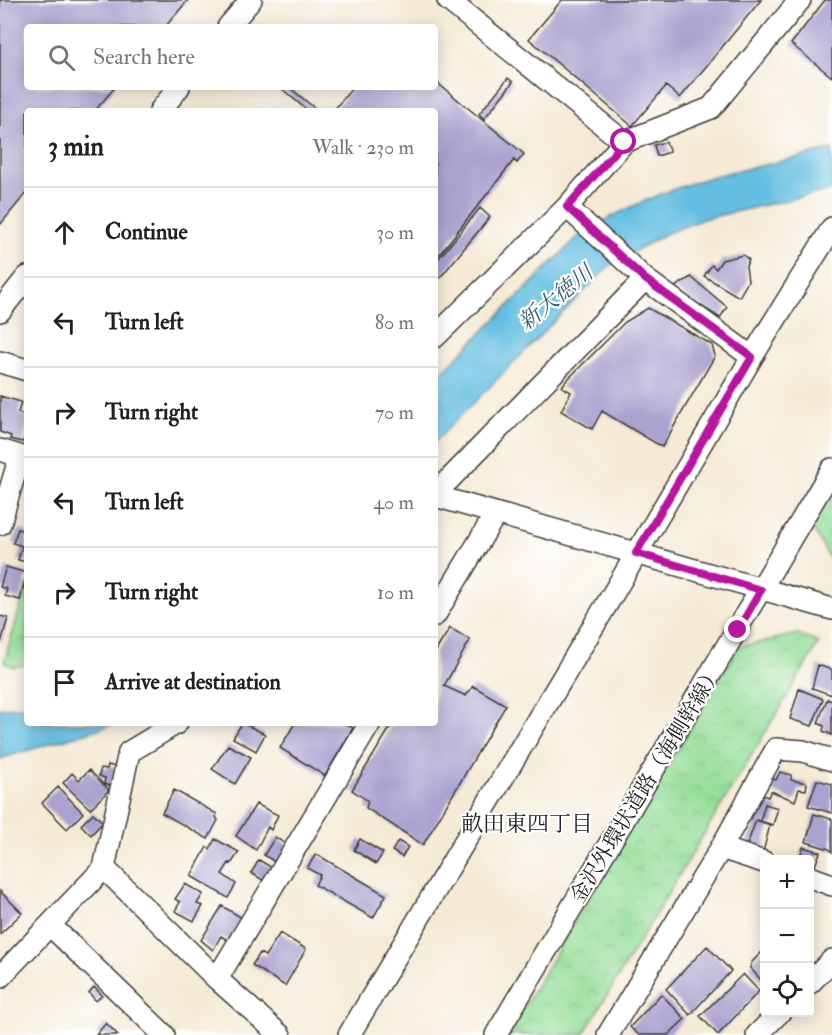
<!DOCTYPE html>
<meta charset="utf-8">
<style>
:root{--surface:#fff;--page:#f6f6f6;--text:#202124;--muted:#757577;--line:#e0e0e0}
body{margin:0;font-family:"IM FELL Double Pica","Noto Serif JP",serif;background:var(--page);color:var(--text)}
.controls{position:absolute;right:18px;bottom:18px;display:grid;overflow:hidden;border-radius:6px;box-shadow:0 3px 15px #0003}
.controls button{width:54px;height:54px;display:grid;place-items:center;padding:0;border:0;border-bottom:2px solid var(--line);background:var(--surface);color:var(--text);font:30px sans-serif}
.stop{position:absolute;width:18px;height:18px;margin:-14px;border:4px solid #b5179e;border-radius:50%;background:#fff}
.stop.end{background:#b5179e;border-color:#fff;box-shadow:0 2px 6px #0008}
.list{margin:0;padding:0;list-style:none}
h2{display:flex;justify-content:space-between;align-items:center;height:78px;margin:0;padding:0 24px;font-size:26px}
h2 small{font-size:20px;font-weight:400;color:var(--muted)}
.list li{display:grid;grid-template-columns:39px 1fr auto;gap:18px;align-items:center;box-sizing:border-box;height:90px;padding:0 24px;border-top:2px solid var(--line)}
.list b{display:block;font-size:22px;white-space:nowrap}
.list em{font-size:20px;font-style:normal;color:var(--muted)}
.icon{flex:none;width:33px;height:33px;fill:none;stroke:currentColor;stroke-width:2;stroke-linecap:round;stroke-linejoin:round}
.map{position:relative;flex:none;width:832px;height:1035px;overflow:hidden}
.search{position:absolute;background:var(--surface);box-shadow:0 3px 15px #0003;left:24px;top:24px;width:414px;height:66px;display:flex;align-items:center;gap:15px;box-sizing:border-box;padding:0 21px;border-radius:6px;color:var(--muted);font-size:22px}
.panel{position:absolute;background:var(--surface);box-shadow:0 3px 15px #0003;left:24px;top:108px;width:414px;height:618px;border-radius:6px}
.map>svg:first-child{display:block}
.park{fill:url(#park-crowns);stroke:#597d5a;stroke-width:1.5}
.water{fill:#63bee1;stroke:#406d7e;stroke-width:1.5}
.building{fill:#aaa2cf}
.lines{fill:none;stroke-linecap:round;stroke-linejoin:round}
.minor-casing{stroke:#3d3b38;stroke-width:24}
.minor{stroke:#fff;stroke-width:21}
.route{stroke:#b5179e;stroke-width:8}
.labels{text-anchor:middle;stroke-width:4.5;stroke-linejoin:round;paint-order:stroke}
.street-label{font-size:21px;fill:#1c1c1c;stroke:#fff}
.water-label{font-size:22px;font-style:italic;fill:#385d6b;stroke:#fff}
.neighbourhood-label{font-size:22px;fill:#1c1c1c;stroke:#fff}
</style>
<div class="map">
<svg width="832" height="1035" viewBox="0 0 832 1035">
<defs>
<pattern id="park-crowns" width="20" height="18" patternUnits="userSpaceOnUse" patternTransform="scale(1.5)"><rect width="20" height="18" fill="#96de99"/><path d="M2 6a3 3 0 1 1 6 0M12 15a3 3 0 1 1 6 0" fill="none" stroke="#81be83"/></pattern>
</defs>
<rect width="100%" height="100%" fill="#fff"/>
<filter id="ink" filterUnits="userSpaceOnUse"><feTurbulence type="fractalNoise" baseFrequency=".0167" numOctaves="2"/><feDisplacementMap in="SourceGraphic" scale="12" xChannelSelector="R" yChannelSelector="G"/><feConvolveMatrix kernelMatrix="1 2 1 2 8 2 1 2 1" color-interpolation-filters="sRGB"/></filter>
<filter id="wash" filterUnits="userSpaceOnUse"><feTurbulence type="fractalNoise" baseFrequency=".008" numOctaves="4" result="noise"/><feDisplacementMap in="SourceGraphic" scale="24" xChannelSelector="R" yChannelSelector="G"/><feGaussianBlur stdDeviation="1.35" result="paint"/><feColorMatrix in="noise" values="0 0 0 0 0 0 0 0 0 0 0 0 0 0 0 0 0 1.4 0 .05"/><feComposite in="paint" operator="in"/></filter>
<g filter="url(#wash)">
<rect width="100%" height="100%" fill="#f5ead5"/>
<path class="park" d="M832,490V563L811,525Z
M27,584V665L13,667L4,662Z
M798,634L819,643L583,1035H507L739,647Z"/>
<path class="water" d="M832,149V190L703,219L665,234L609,266L435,442V379L580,235C623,208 670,188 719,175C757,166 795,159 832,149Z
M27,707V723H118L0,759V708Z"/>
<g id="blocks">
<path class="building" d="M0,0H188L165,27H27V87H115L95,111H27V192L0,225Z
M562,0H761L680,98L666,86L632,126L529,39Z
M825,0H832V77L791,44Z
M508,78L513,82L484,119L479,114Z
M435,81L524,154L517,163L514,160L435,260V111H333L353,87H435Z
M280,87H289L318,111H308Z
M666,142L670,152L657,156L654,145Z
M480,208L490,217L435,284V263Z
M743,255L749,260L746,266L748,281L739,297L704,276L712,265L716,269L722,260Z
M691,277L727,307L720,318L673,288Z
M648,308L712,345L715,356L662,447L602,411L592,429L561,411L571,392L562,387L565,382L625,322Z
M0,396L21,402L18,413L27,416V428L23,442L10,439L11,436L0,432Z
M18,529L27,532V562L18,560L22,546L13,543Z
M6,567L27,573L20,600L5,596L7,589L0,587Z
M0,616L8,618L1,643H0Z
M450,628L470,640L444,686L466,696L473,686L506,705L423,845L366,808L368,801L352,790L393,723H435V652Z
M818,665L832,670V695L812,688Z
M799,689L823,699L812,726L790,719Z
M827,699L832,701V735L823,731L824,726L818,723Z
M242,723L265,734L256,751L233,738Z
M295,723H344L353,728L325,776L280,748Z
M228,745L251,757L235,784L212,769Z
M108,765L116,767L112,786L104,784L105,778L99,776L101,768L107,769Z
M89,770L109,790L90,809L63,783L72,773L79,780Z
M780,772L791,775V780L807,783L806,790L799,789L795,801L771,791L768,797L763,795L772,779L776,780Z
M817,780L832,784V813L808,806Z
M58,787L83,813L67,829L42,803Z
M174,790L217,814L216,817L218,820L208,839L162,813Z
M256,804L278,815L271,830L268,827L256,850L236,836Z
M765,804L778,808L773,825L760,821Z
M93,813L103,822L91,835L81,825Z
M814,814L832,819V852L829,849L806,842Z
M756,820L770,825L763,852L747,845Z
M275,837L289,846L278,864L264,855Z
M215,839L239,852L231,864L229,863L222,874L236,884L228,898L191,876L207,847L210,849Z
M360,839L383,853L376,864L354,850Z
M398,841L408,847L402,857L392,851Z
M803,847L820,852L815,866L810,864V860H799Z
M316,854L386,895L373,918L315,885L320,875L307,868Z
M259,860L274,869L266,882L251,873Z
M185,884L203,894L197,904L203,906L194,921L175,911L180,902L175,899Z
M0,891L22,913L0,934Z
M222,906L242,918L229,941L221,936L213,950L201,940Z
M280,933L306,949L285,986L252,965L260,953L265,956Z
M707,946L731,971L690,1015L666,989Z
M763,951L764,953V983L750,968L752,962Z
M743,974L759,991L718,1035L700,1016Z
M94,987L102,995L96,1001L89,993Z
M661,994L685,1019L668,1035H639L630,1027Z
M106,1023L118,1035H96Z"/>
</g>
</g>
<g filter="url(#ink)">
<use href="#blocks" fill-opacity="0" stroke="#3d3b38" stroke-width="1.5"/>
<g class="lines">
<defs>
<path id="minor" d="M448,0L624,142
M228,27L251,0
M160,111L179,87
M567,207L645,279
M0,311L27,277
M435,337L567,207L624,142L711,108L800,0
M0,362L27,370
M0,450L20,456L0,524
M435,494L645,279L752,357
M435,496L832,609
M435,615L495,515
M177,723L129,752L104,868L217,979L280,1035
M721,848L764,862
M810,877L832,885
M50,925L164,1035
M0,977L104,868
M217,979L370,723
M810,983L832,960
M349,1035L614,592L752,357L832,228
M496,1035L832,469
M608,1035L721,848L776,749L803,751L832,760
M757,1035L780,1012"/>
</defs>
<use href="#minor" class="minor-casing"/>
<use href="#minor" class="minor"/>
</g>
</g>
<g class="lines" filter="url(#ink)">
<path class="route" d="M624,142L567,207L645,279L752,357L636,553L761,590L738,630"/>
</g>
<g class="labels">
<g class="street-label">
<text transform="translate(646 784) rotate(-59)" y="7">金沢外環状道路（海側幹線）</text>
</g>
<g class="water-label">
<text transform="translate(555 297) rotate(-39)" y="8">新大徳川</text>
</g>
<g class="neighbourhood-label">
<text x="527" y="831">畝田東四丁目</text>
</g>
</g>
</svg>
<div class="controls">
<button>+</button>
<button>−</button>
<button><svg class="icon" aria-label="locate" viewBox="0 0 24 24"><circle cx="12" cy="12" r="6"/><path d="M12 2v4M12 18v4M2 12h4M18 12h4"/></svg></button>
</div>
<div class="stop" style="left:624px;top:142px"></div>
<div class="stop end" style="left:738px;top:630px"></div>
<div class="search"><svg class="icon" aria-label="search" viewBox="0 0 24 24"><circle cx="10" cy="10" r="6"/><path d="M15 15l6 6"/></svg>Search here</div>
<section class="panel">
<h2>3 min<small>Walk · 230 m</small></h2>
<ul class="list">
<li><svg class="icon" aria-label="ahead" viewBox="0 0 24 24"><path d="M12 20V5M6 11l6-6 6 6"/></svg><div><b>Continue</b></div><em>30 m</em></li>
<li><svg class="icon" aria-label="left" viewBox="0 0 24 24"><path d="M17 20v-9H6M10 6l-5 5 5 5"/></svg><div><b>Turn left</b></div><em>80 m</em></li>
<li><svg class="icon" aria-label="right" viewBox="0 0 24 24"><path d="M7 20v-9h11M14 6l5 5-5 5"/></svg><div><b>Turn right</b></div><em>70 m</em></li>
<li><svg class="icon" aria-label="left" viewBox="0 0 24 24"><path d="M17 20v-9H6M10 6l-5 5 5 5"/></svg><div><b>Turn left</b></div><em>40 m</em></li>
<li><svg class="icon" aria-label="right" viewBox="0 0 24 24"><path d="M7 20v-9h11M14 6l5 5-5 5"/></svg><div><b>Turn right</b></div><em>10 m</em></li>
<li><svg class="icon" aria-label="arrive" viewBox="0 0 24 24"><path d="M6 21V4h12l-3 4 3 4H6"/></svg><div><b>Arrive at destination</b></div></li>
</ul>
</section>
</div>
